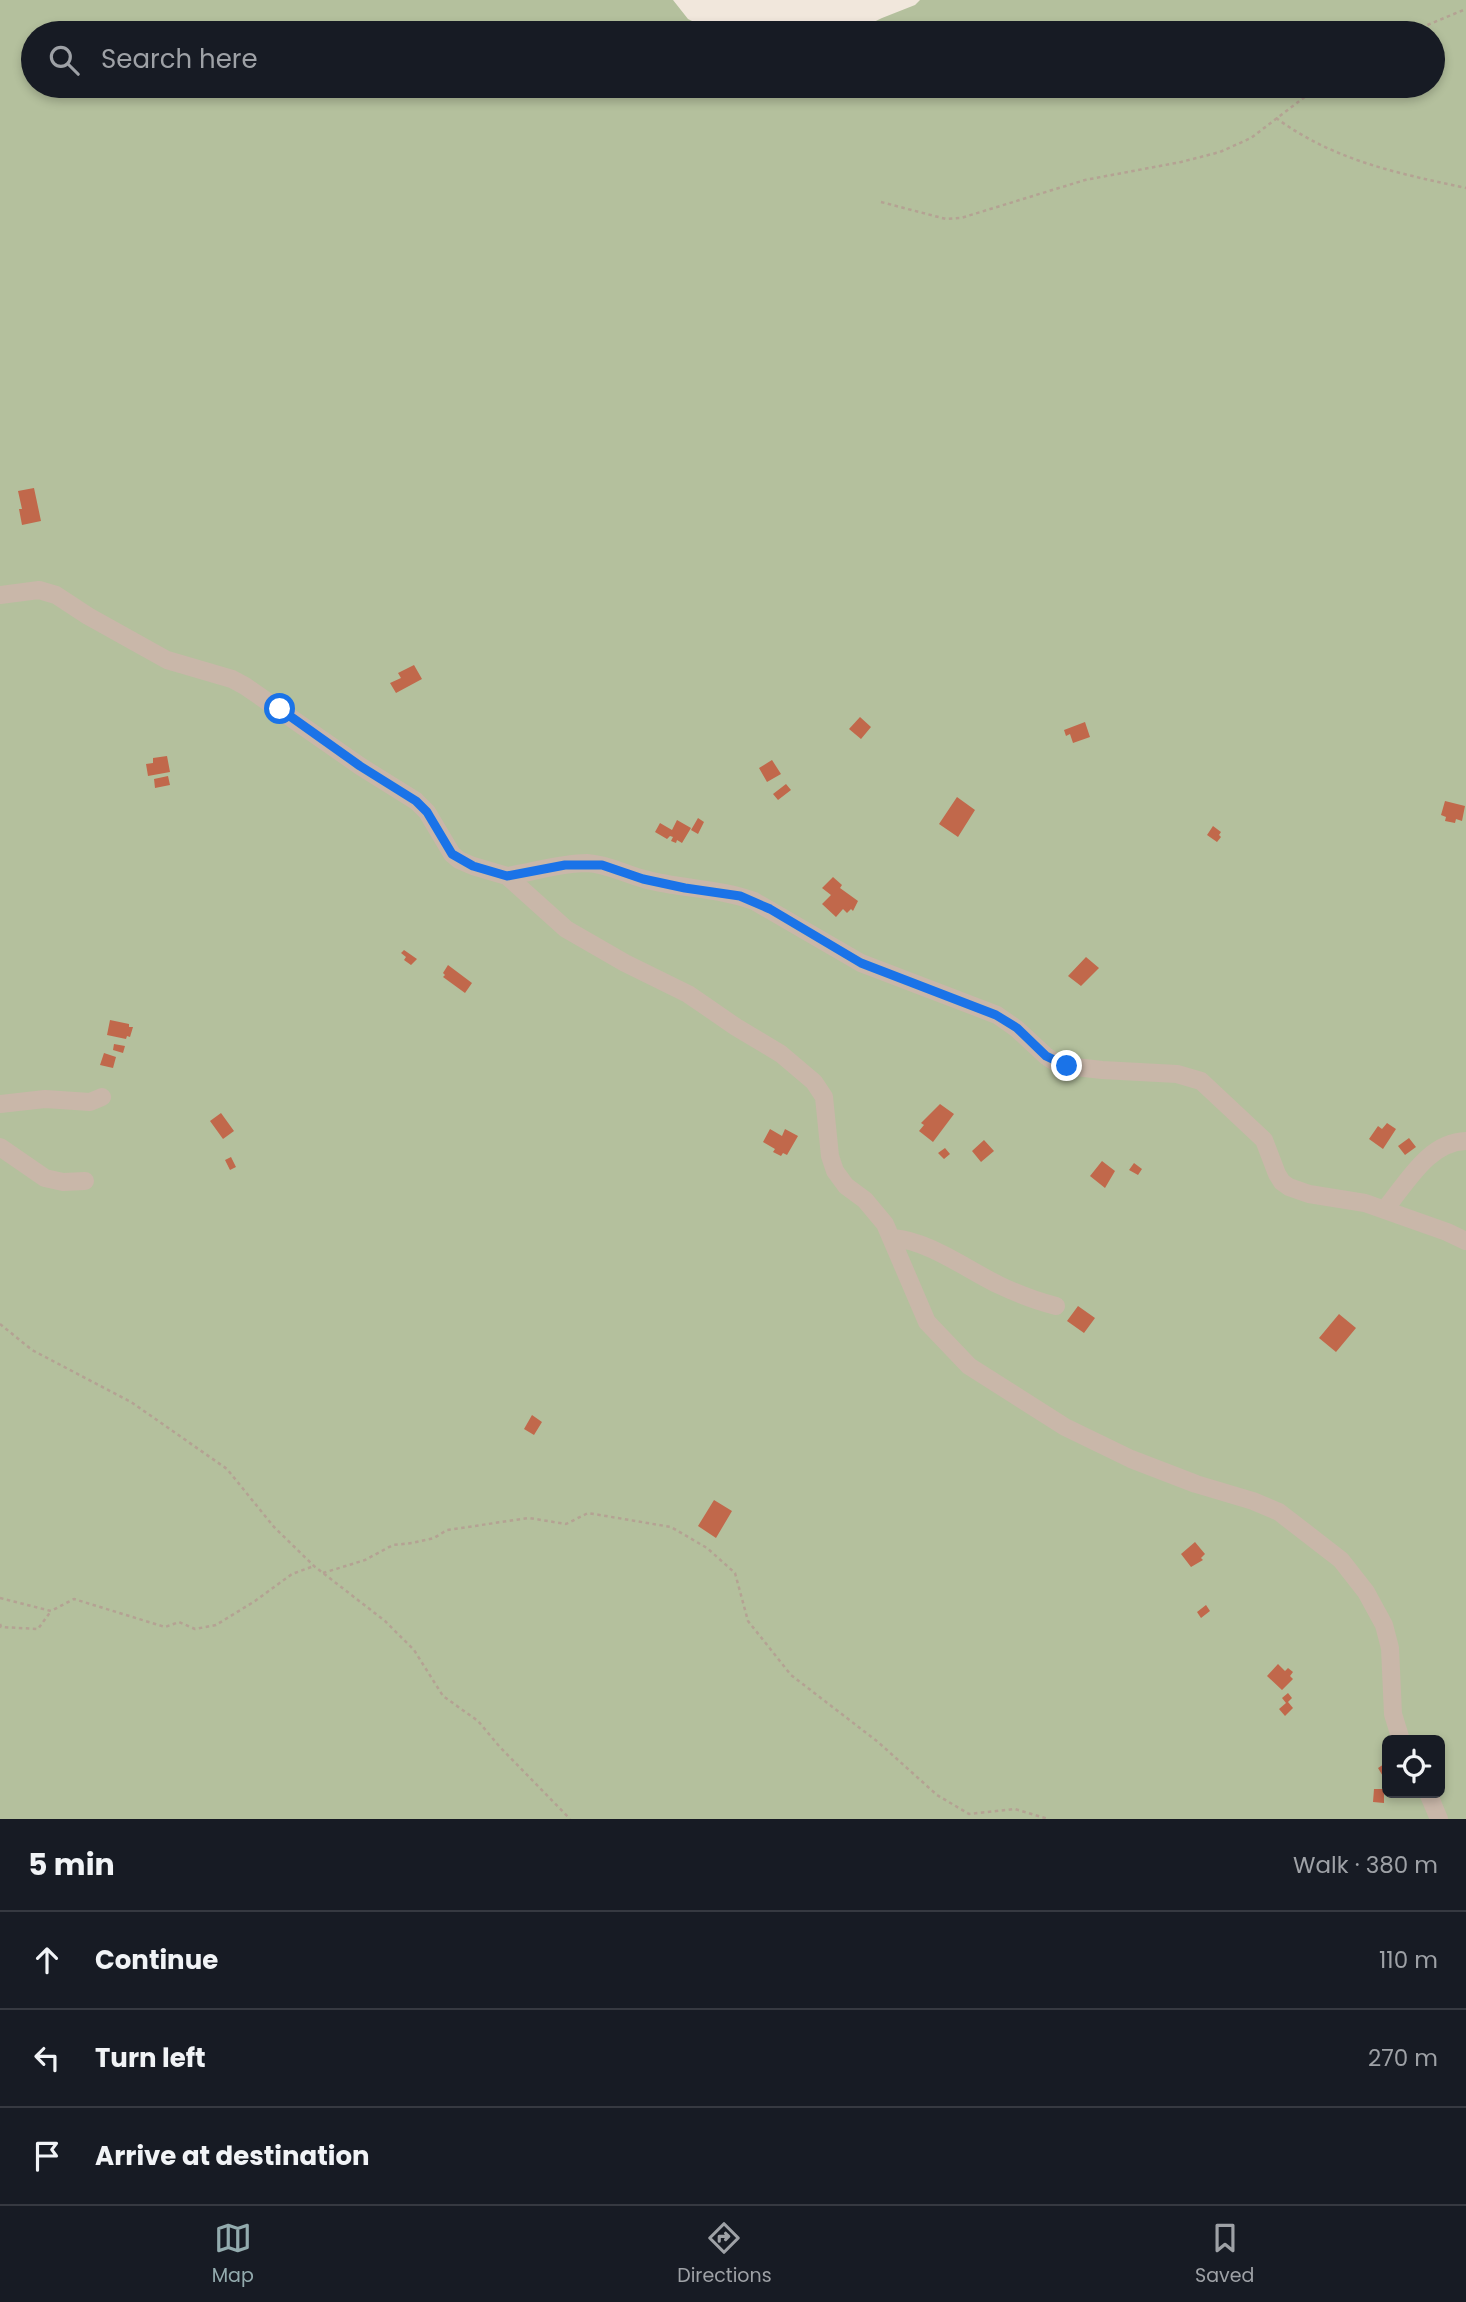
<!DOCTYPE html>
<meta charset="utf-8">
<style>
:root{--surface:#171b24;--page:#242831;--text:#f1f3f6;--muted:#9ea1a6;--line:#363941;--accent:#93abae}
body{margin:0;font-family:Poppins,sans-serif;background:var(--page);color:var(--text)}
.controls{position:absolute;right:21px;bottom:21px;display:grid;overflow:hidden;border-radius:10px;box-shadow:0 4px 10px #0003}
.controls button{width:63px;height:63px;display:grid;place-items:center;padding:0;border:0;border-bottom:2px solid var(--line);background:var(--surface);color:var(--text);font:35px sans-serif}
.stop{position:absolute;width:21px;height:21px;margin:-16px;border:5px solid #1a73e8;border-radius:50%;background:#fff}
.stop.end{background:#1a73e8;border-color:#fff;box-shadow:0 2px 7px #0008}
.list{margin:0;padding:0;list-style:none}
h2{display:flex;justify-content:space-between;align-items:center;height:91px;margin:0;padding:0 28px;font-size:30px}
h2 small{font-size:23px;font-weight:400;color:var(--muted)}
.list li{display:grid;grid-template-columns:46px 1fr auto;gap:21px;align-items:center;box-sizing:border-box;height:98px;padding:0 28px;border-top:2px solid var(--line)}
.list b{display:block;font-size:26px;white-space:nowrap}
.list em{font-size:23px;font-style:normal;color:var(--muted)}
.icon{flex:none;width:38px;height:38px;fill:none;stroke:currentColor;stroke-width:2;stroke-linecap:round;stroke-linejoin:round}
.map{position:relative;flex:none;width:1466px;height:1819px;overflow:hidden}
.search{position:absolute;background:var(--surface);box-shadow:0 4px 10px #0003;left:21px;right:21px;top:21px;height:77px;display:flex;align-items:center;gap:18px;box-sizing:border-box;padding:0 24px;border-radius:38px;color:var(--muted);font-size:26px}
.sheet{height:385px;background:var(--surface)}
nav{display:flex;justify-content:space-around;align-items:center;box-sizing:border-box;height:98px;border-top:2px solid var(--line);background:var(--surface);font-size:19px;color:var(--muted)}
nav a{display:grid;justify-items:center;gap:4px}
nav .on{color:var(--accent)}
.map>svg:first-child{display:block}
.green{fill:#b4c09d;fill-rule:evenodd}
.building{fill:#c1684b}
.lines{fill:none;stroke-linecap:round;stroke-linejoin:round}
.path{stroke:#b4a293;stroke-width:2.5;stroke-dasharray:3.5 3.5;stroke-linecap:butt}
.minor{stroke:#c9b7a9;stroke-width:18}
.route{stroke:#1a73e8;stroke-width:9}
</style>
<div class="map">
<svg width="1466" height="1819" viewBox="0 0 1466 1819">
<rect width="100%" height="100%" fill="#f1e7dc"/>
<path class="green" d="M0,0H673L688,19L708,29L728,21L746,33H33V86H1433V33H851L882,18L915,5L920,0H1466V1819H0ZM1387,1740H1440V1793H1387Z"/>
<path class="building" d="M34,488L41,521L22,525L19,509H22L18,491Z
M414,665L422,679L396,693L390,683L401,678L398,673Z
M860,717L871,727L861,739L849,729Z
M1085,722L1090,737L1073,743L1070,734L1066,736L1064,730Z
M167,756L170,772L148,776L146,764L153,763V758Z
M772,760L781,774L767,782L759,768Z
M168,776L170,785L155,788L154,779Z
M786,784L791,790L778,800L773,794Z
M957,797L975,810L958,837L939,824Z
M1445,801L1465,806L1462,821L1456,819L1455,823L1445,821L1446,817L1441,815Z
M698,818L704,822L698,834L691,830Z
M677,820L691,828L682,843L677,840L676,843L671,841L673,837L670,836L667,839L655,832L660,823L672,830Z
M1213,826L1221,832L1219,835L1221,837L1217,842L1207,835Z
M833,877L842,885L840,888L858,901L853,911L851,909L847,913L843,909L836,917L822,904L831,895L822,888Z
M404,950L417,959L411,965L404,960L406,957L401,953Z
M1086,957L1099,968L1081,986L1068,976Z
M448,965L472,983L465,993L443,977L445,975L443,973Z
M110,1020L129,1024V1027H133L130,1037L127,1036L126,1039L107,1035Z
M114,1044L125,1046L123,1053L113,1050Z
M104,1053L116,1057L113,1068L100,1065Z
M940,1104L954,1114L933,1142L919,1131L924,1125L921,1123Z
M221,1113L234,1131L223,1139L210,1121Z
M1387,1123L1396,1129L1383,1149L1369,1139L1378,1126L1382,1129Z
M770,1129L782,1136L785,1129L798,1136L787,1155L783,1153L781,1156L773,1152L775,1149L763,1142Z
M1409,1138L1416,1147L1405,1155L1398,1146Z
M984,1140L994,1151L981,1162L972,1151Z
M945,1148L950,1154L944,1159L938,1153Z
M231,1157L236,1167L230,1170L225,1160Z
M1102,1161L1115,1171L1105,1188L1090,1176Z
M1134,1163L1142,1169L1138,1175L1129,1170Z
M1078,1306L1095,1318L1084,1333L1067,1321Z
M1339,1314L1356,1328L1336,1352L1319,1338Z
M532,1415L542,1422L534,1435L524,1429Z
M714,1500L732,1511L716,1538L698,1526Z
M1195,1542L1205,1554L1201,1558L1203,1560L1191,1567L1181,1554Z
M1206,1605L1210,1611L1201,1618L1197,1612Z
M1278,1664L1285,1671L1288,1668L1293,1672L1290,1676L1293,1679L1282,1690L1267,1676Z
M1288,1693L1292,1698L1288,1702L1293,1708L1285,1716L1279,1709L1286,1703L1282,1698Z
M1387,1762V1783L1378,1768Z
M1374,1789H1384V1803L1373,1802Z"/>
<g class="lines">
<path class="path" d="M1408,33L1466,9
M1276,118C1335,161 1397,173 1466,188
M881,202L946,219L961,218L1085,180L1181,162L1220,152L1251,138L1319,86
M0,1324L32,1350L131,1402L227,1469L274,1527L314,1566L385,1621L414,1650L443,1696L478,1721L499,1746L570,1819
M323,1573L365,1560L393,1545L412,1543L434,1538L447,1530L529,1518L566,1524L588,1513L671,1527L707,1548L735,1573L748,1621L791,1675L878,1742L937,1795L969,1814L1015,1809L1048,1819
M0,1598L51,1611L74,1599L165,1627L179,1622L195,1629L216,1625L255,1601L292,1574L314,1566
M0,1624L1,1627L38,1629L51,1611"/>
<path class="minor" d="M0,595L39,590L56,595L88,616L167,660L232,679L245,686L360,766L416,801L427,812L452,854L459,860L473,866L507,876L566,929L625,963L688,994L736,1027L781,1054L814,1082L824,1097L830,1156L835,1171L846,1186L865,1200L885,1224L927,1322L969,1366L1065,1427L1131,1459L1196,1484L1253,1501L1279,1512L1341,1560L1366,1592L1384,1625L1390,1648L1393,1714L1401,1740
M507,876C534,872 560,863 587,863C607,864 625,874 644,879C680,889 719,888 754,901L861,963L997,1015L1017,1029L1046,1056L1055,1062L1067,1066L1102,1070L1177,1074L1201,1081L1264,1140L1277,1174L1282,1182L1289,1187L1309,1194L1365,1203L1447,1232L1466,1241
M0,1104L45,1099L90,1102L102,1097
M0,1147L45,1178L63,1182L85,1181
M1385,1209C1407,1183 1428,1142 1466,1141
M893,1238C927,1240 968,1270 999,1285C1018,1294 1036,1301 1056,1306
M1428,1793L1439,1819"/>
</g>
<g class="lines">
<path class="route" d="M280,709L360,766L416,801L427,812L452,854L473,866L507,876L565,865H602L643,879L685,888L740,896L770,909L861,963L996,1015L1017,1028L1046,1056L1067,1066"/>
</g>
</svg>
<div class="controls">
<button><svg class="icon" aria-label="locate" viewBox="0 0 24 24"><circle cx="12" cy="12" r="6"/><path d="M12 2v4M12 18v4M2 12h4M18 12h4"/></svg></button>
</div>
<div class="stop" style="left:280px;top:709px"></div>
<div class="stop end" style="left:1067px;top:1066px"></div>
<div class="search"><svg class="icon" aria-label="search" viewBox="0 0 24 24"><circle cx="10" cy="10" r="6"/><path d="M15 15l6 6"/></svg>Search here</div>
</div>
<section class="sheet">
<h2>5 min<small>Walk · 380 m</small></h2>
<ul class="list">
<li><svg class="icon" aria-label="ahead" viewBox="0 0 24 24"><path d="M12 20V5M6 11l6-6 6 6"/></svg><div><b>Continue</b></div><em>110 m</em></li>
<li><svg class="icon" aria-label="left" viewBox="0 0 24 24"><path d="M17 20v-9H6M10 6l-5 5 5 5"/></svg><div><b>Turn left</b></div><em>270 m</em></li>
<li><svg class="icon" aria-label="arrive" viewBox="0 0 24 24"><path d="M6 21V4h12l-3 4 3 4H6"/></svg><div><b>Arrive at destination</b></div></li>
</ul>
</section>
<nav>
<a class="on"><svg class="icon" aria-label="map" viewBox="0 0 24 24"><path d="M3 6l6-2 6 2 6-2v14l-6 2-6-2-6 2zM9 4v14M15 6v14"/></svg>Map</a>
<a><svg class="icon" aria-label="directions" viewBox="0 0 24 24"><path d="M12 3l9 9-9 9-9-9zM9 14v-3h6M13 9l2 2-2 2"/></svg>Directions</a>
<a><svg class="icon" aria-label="saved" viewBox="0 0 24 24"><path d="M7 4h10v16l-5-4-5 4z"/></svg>Saved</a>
</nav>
